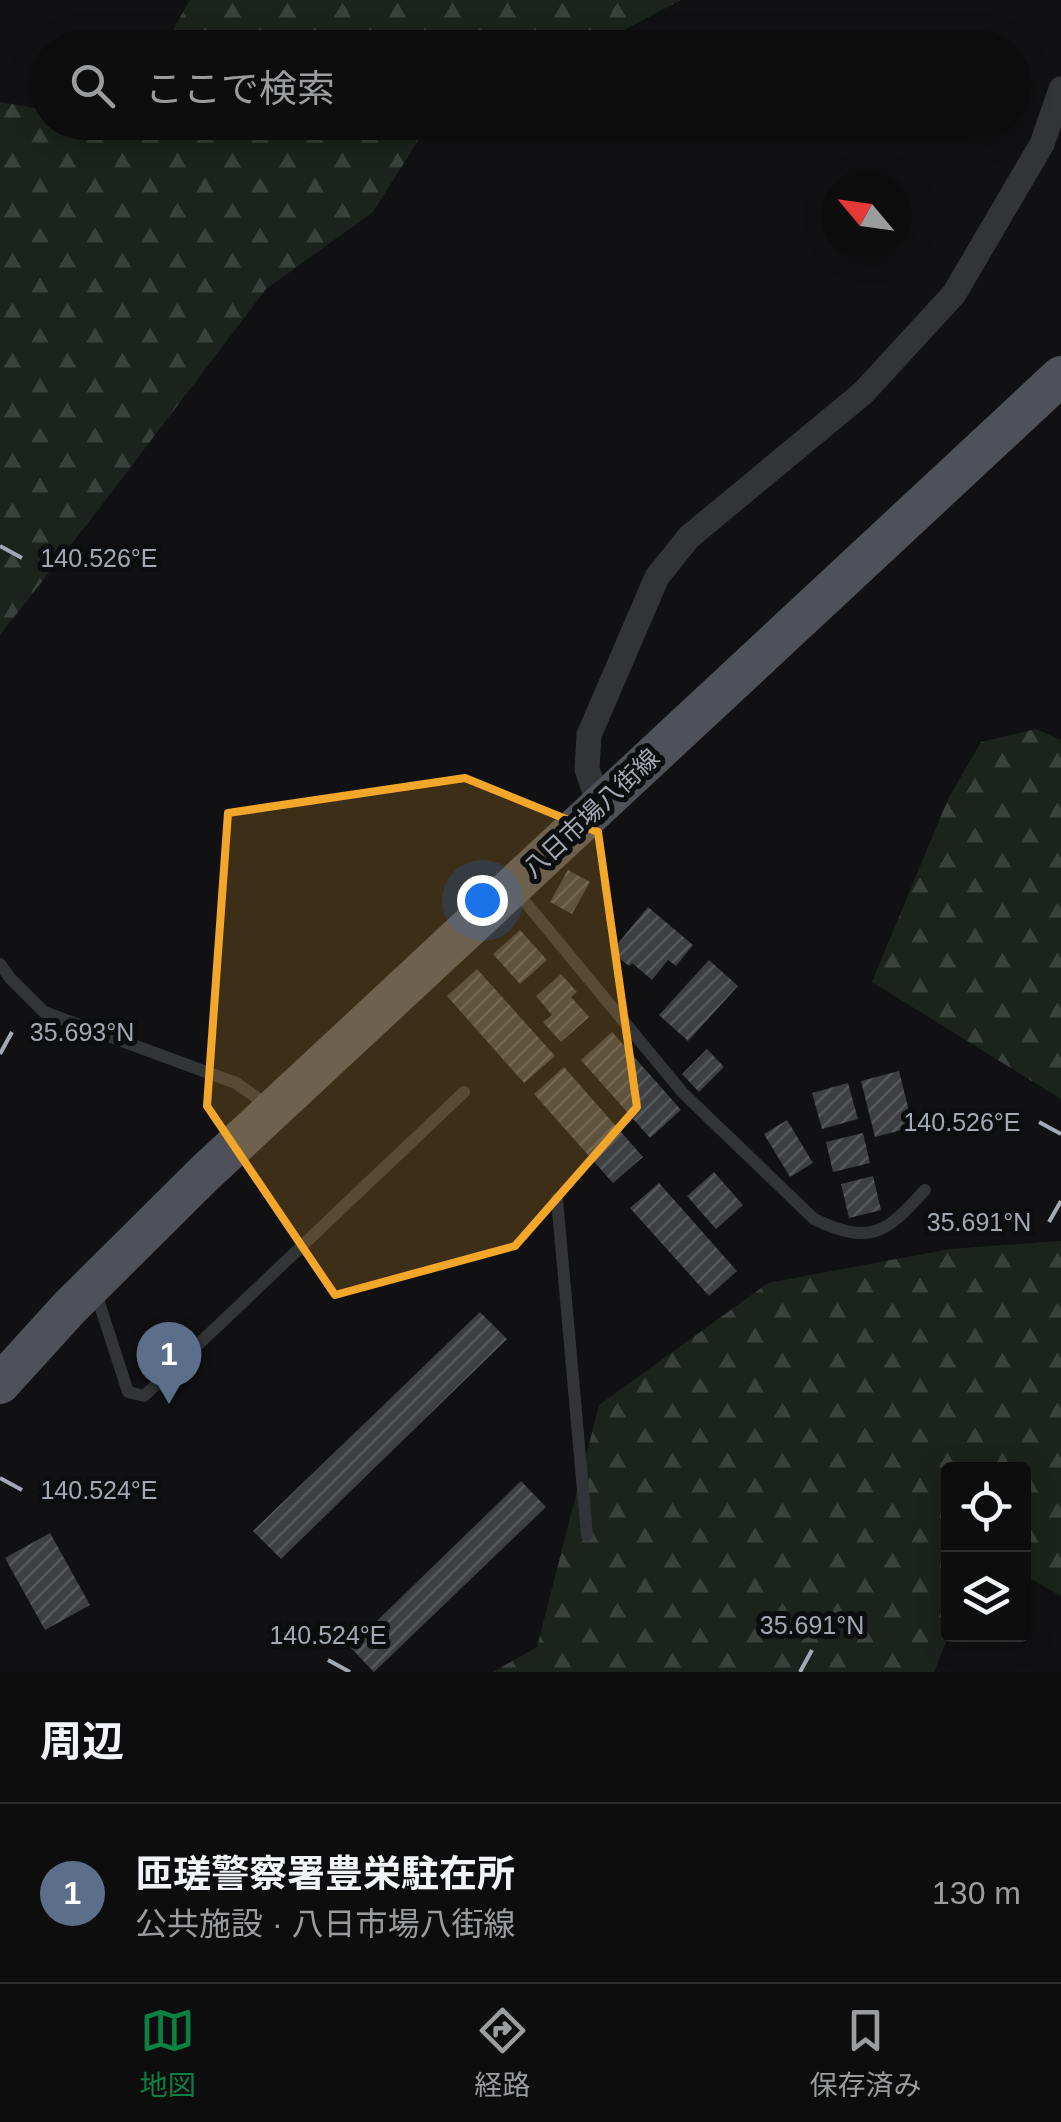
<!DOCTYPE html>
<html lang="ja">
<meta charset="utf-8">
<style>
:root{--surface:#0d0d0e;--page:#161617;--text:#f1f3f6;--muted:#9a9c9e;--line:#2d2d2e;--accent:#0b8043}
body{margin:0;font-family:Arial,"Noto Sans JP",sans-serif;background:var(--page);color:var(--text)}
.controls{position:absolute;right:30px;bottom:30px;display:grid;overflow:hidden;border-radius:10px;box-shadow:0 5px 25px #0003}
.controls button{width:90px;height:90px;display:grid;place-items:center;padding:0;border:0;border-bottom:2px solid var(--line);background:var(--surface);color:var(--text);font:50px sans-serif}
.compass{position:absolute;left:821px;top:170px;width:90px;height:90px;border-radius:50%;background:var(--surface);box-shadow:0 5px 25px #0003;rotate:299deg}
.you{position:absolute;left:482px;top:900px;width:35px;height:35px;margin:-25px;border:8px solid #fff;border-radius:50%;background:#1a73e8;box-shadow:0 0 0 15px #1a73e833}
.badge{display:grid;place-items:center;width:65px;height:65px;border-radius:50%;background:var(--accent);color:#fff;font-size:32px;font-weight:700}
.pin{position:absolute;translate:-50% -82px;filter:drop-shadow(0 2px 5px #0008)}
.pin::after{content:'';position:absolute;top:52px;width:35px;height:30px;background:inherit;clip-path:polygon(0 0,100% 0,50% 100%)}
.list{margin:0;padding:0;list-style:none}
h2{display:flex;justify-content:space-between;align-items:center;height:130px;margin:0;padding:0 40px;font-size:42px}
h2 small{font-size:32px;font-weight:400;color:var(--muted)}
.list li{display:grid;grid-template-columns:65px 1fr auto;gap:30px;align-items:center;box-sizing:border-box;height:180px;padding:0 40px;border-top:2px solid var(--line)}
.list b{display:block;font-size:38px;white-space:nowrap}
.list p{margin:0;font-size:32px;white-space:nowrap;color:var(--muted)}
.list em{font-size:32px;font-style:normal;color:var(--muted)}
.icon{flex:none;width:55px;height:55px;fill:none;stroke:currentColor;stroke-width:2;stroke-linecap:round;stroke-linejoin:round}
.map{position:relative;flex:none;width:1061px;height:1672px;overflow:hidden}
.search{position:absolute;background:var(--surface);box-shadow:0 5px 25px #0003;left:30px;right:30px;top:30px;height:110px;display:flex;align-items:center;gap:25px;box-sizing:border-box;padding:0 35px;border-radius:55px;color:var(--muted);font-size:38px}
.sheet{height:310px;background:var(--surface)}
nav{display:flex;justify-content:space-around;align-items:center;box-sizing:border-box;height:140px;border-top:2px solid var(--line);background:var(--surface);font-size:28px;color:var(--muted)}
nav a{display:grid;justify-items:center;gap:5px}
nav .on{color:var(--accent)}
.map>svg:first-child{display:block}
.forest{fill:url(#forest-firs)}
.building{fill:url(#building-hatch)}
.lines{fill:none;stroke-linecap:round;stroke-linejoin:round}
.service{stroke:#323438;stroke-width:12}
.minor{stroke:#323438;stroke-width:25}
.primary{stroke:#4e5157;stroke-width:40}
.marked{fill:#f2a72a;fill-opacity:0.2;stroke:#f2a72a;stroke-width:8;stroke-linejoin:round}
.ticks{fill:none;stroke:#a3a9b4;stroke-width:4}
.labels{text-anchor:middle;stroke-width:10;stroke-linejoin:round;paint-order:stroke}
.street-label{font-size:25px;fill:#a3a9b4;stroke:#0c0d0e}
.ticks-label{font-size:25px;text-anchor:middle;fill:#a3a9b4;stroke:#0c0d0e;stroke-width:10;stroke-linejoin:round;paint-order:stroke}
</style>
<div class="map">
<svg width="1061" height="1672" viewBox="0 0 1061 1672">
<defs>
<pattern id="forest-firs" width="22" height="20" patternUnits="userSpaceOnUse" patternTransform="scale(2.5)"><rect width="22" height="20" fill="#1c231c"/><path d="M5 1l3.5 6h-7zM16 11l3.5 6h-7z" fill="#3a403b"/></pattern>
<pattern id="building-hatch" width="6" height="6" patternUnits="userSpaceOnUse" patternTransform="scale(2.5)"><rect width="6" height="6" fill="#3d3f43"/><path d="M-1 1l2-2M0 6l6-6M5 7l2-2" fill="none" stroke="#56585c"/></pattern>
</defs>
<rect width="100%" height="100%" fill="#111113"/>
<path class="forest" d="M190,0H681L592,47H163Z
M0,102L47,110L48,122L442,123L423,133L373,212L266,289L95,514L0,635Z
M1036,729L1061,740V1099L872,982L948,799L981,742Z
M1061,1241V1596L1024,1575V1470H948L949,1635L934,1672H493L537,1647L599,1405L768,1283L950,1249Z"/>
<path class="building" d="M568,870L590,882L572,914L550,902Z
M648,907L693,945L676,966L668,960L652,980L632,963L629,966L611,952Z
M520,930L547,960L520,984L493,954Z
M709,960L738,986L688,1041L659,1015Z
M477,969L555,1056L524,1083L447,996Z
M561,974L577,992L571,997L589,1017L561,1042L543,1022L552,1015L536,996Z
M612,1032L681,1110L650,1138L581,1060Z
M707,1049L724,1067L699,1092L682,1074Z
M564,1067L643,1157L613,1183L534,1094Z
M899,1071L913,1127L875,1137L861,1081Z
M848,1083L858,1119L822,1129L812,1093Z
M787,1120L813,1163L790,1177L764,1134Z
M863,1133L870,1163L833,1172L826,1142Z
M714,1172L743,1205L716,1229L687,1196Z
M873,1176L881,1210L849,1218L841,1184Z
M659,1183L737,1271L709,1296L630,1208Z
M480,1312L507,1339L281,1559L253,1531Z
M521,1481L546,1507L374,1672L350,1647Z
M50,1533L90,1605L45,1630L5,1558Z"/>
<g class="lines">
<path class="service" d="M517,892L683,1093L814,1219C871,1246 886,1233 925,1190
M0,964L10,978L44,1012L236,1083L267,1105
M557,1199L587,1535
M96,1293L128,1392L144,1396L464,1092"/>
<path class="minor" d="M599,805L587,769L589,735L657,577L689,537L863,393L954,294L1042,144L1061,89"/>
<path class="primary" d="M0,1384L70,1307L204,1174L1061,376"/>
</g>
<path class="marked" d="M465,778L598,832L637,1107L515,1246L335,1295L207,1106L228,813Z"/>
<path class="ticks" d="M0,546L22,558M0,1054L12,1032M1039,1122L1061,1134M1049,1222L1061,1201M0,1478L22,1490M328,1660L350,1672M800,1672L812,1650"/>
<g class="labels">
<g class="street-label">
<text transform="translate(591 813) rotate(-43)" y="9">八日市場八街線</text>
</g>
</g>
<g class="ticks-label">
<text x="99" y="567">140.526°E</text>
<text x="82" y="1041">35.693°N</text>
<text x="962" y="1131">140.526°E</text>
<text x="979" y="1231">35.691°N</text>
<text x="99" y="1499">140.524°E</text>
<text x="812" y="1634">35.691°N</text>
<text x="328" y="1644">140.524°E</text>
</g>
</svg>
<div class="controls">
<button><svg class="icon" aria-label="locate" viewBox="0 0 24 24"><circle cx="12" cy="12" r="6"/><path d="M12 2v4M12 18v4M2 12h4M18 12h4"/></svg></button>
<button><svg class="icon" aria-label="layers" viewBox="0 0 24 24"><path d="M12 4l9 5-9 5-9-5zM3 14l9 5 9-5"/></svg></button>
</div>
<svg class="compass" viewBox="-18 -18 36 36"><path d="M0-13l5 13h-10z" fill="#e53935"/><path d="M0 13l5-13h-10z" fill="#9a9c9e"/></svg>
<div class="you"></div>
<div class="pin badge" style="left:169px;top:1404px;background:#5c6f8a">1</div>
<div class="search"><svg class="icon" aria-label="search" viewBox="0 0 24 24"><circle cx="10" cy="10" r="6"/><path d="M15 15l6 6"/></svg>ここで検索</div>
</div>
<section class="sheet">
<h2>周辺<small></small></h2>
<ul class="list">
<li><span class="badge" style="background:#5c6f8a">1</span><div><b>匝瑳警察署豊栄駐在所</b><p>公共施設 · 八日市場八街線</p></div><em>130 m</em></li>
</ul>
</section>
<nav>
<a class="on"><svg class="icon" aria-label="map" viewBox="0 0 24 24"><path d="M3 6l6-2 6 2 6-2v14l-6 2-6-2-6 2zM9 4v14M15 6v14"/></svg>地図</a>
<a><svg class="icon" aria-label="directions" viewBox="0 0 24 24"><path d="M12 3l9 9-9 9-9-9zM9 14v-3h6M13 9l2 2-2 2"/></svg>経路</a>
<a><svg class="icon" aria-label="saved" viewBox="0 0 24 24"><path d="M7 4h10v16l-5-4-5 4z"/></svg>保存済み</a>
</nav>
